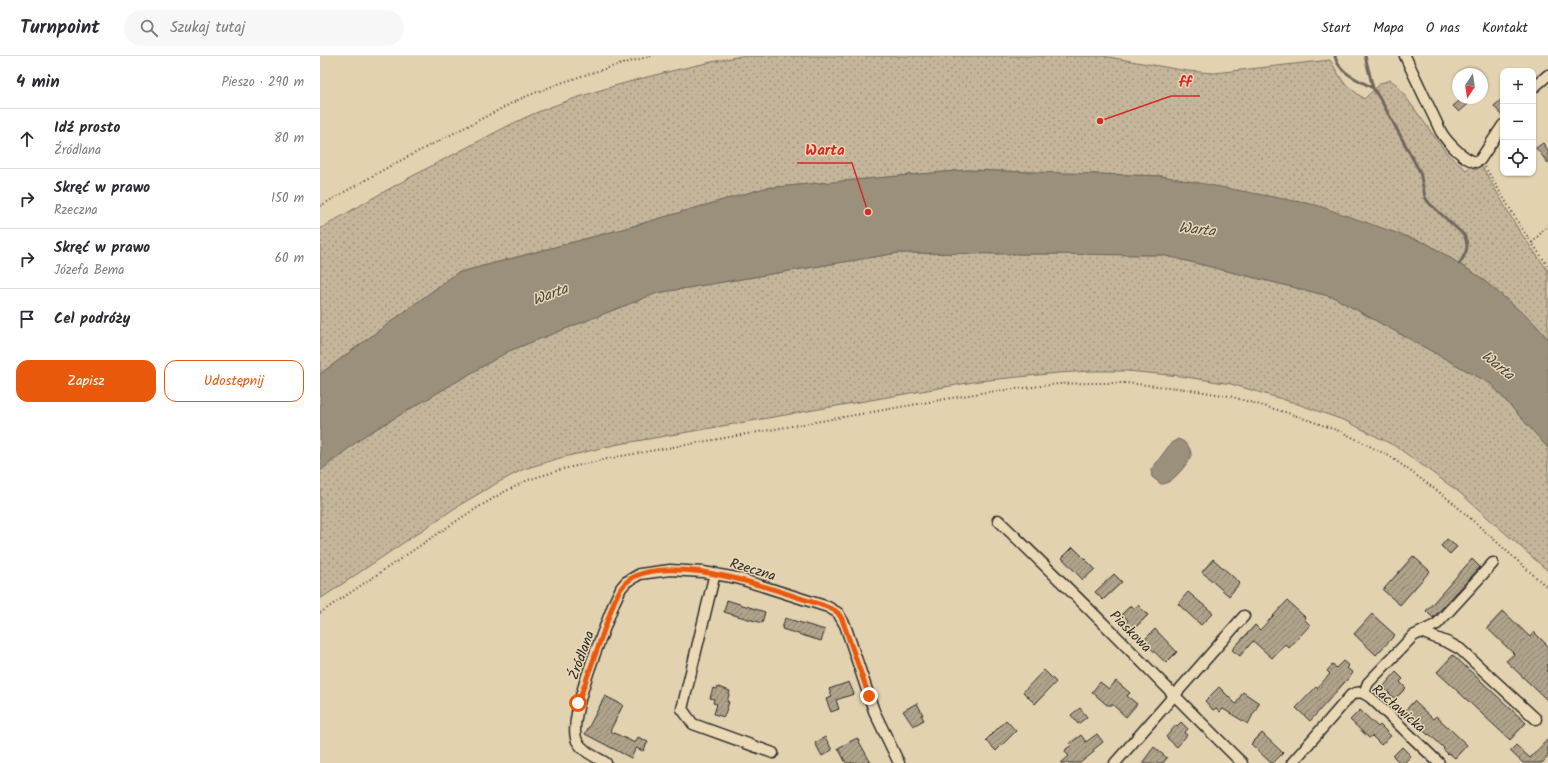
<!DOCTYPE html>
<html lang="pl">
<meta charset="utf-8">
<style>
:root{--surface:#fff;--page:#f7f7f7;--text:#2b2b33;--muted:#7c7c81;--line:#e1e1e2;--accent:#ea580c}
body{margin:0;font-family:Kalam,sans-serif;background:var(--page);color:var(--text)}
.controls{position:absolute;right:12px;top:12px;display:grid;overflow:hidden;border-radius:8px;box-shadow:0 1px 3px #0004}
.controls button{width:36px;height:36px;display:grid;place-items:center;padding:0;border:0;border-bottom:1px solid var(--line);background:var(--surface);color:var(--text);font:20px sans-serif}
.compass{position:absolute;left:1132px;top:12px;width:36px;height:36px;border-radius:50%;background:var(--surface);box-shadow:0 1px 3px #0004;rotate:193deg}
.stop{position:absolute;width:12px;height:12px;margin:-9px;border:3px solid #ea580c;border-radius:50%;background:#fff}
.stop.end{background:#ea580c;border-color:#fff;box-shadow:0 1px 4px #0008}
.list{margin:0;padding:0;list-style:none}
h2{display:flex;justify-content:space-between;align-items:center;height:52px;margin:0;padding:0 16px;font-size:17px}
h2 small{font-size:13px;font-weight:400;color:var(--muted)}
.list li{display:grid;grid-template-columns:26px 1fr auto;gap:12px;align-items:center;box-sizing:border-box;height:60px;padding:0 16px;border-top:1px solid var(--line)}
.list b{display:block;font-size:15px;white-space:nowrap}
.list p{margin:0;font-size:13px;white-space:nowrap;color:var(--muted)}
.list em{font-size:13px;font-style:normal;color:var(--muted)}
.actions{display:flex;gap:8px;padding:12px 16px}
.actions a{flex:1;padding:9px 0;border:1px solid var(--accent);border-radius:12px;text-align:center;font-size:14px;color:var(--accent)}
.actions .main{background:var(--accent);color:#fff}
.icon{flex:none;width:22px;height:22px;fill:none;stroke:currentColor;stroke-width:2;stroke-linecap:round;stroke-linejoin:round}
.map{position:relative;flex:none;width:1228px;height:707px;overflow:hidden}
header{display:flex;align-items:center;gap:24px;box-sizing:border-box;height:56px;padding:0 20px;background:var(--surface);border-bottom:1px solid var(--line)}
header strong{font-size:19px}
nav{display:flex;gap:22px;margin-inline-start:auto;font-size:14px}
.search{width:280px;height:36px;background:var(--page);display:flex;align-items:center;gap:10px;box-sizing:border-box;padding:0 14px;border-radius:22px;color:var(--muted);font-size:15px}
main{display:flex}
aside{flex:1;background:var(--surface)}
.map>svg:first-child{display:block}
.grass{fill:url(#grass-dots);stroke:#787063}
.water{fill:#9a907b;stroke:#6e685b}
.lines{fill:none;stroke-linecap:round;stroke-linejoin:round}
.stream{stroke:#6e685b;stroke-width:3}
.building{fill:url(#building-hatch);stroke:#2b2b2b}
.minor-casing{stroke:#2b2b2b;stroke-width:13}
.path{stroke:#2b2b2b;stroke-width:2;stroke-dasharray:1 3;stroke-linecap:butt}
.minor{stroke:#ebd9b6;stroke-width:10}
.route{stroke:#ea580c;stroke-width:5}
.labels{text-anchor:middle;stroke-width:3;stroke-linejoin:round;paint-order:stroke}
.street-label{font-size:14px;fill:#2b2b2b;stroke:#ebd9b6}
.water-label{font-size:15px;font-style:italic;fill:#47443f;stroke:#ebd9b6}
.leader{fill:none;stroke:#d62828;stroke-width:1.5}
.callout-dot{fill:#d62828;stroke:#ebd9b6;stroke-width:1.5}
.callout-label{font-size:15px;text-anchor:middle;font-weight:bold;fill:#d62828;stroke:#ebd9b6;stroke-width:3;stroke-linejoin:round;paint-order:stroke}
</style>
<header>
<strong>Turnpoint</strong>
<div class="search"><svg class="icon" aria-label="search" viewBox="0 0 24 24"><circle cx="10" cy="10" r="6"/><path d="M15 15l6 6"/></svg>Szukaj tutaj</div>
<nav><a>Start</a><a>Mapa</a><a>O nas</a><a>Kontakt</a></nav>
</header>
<main>
<aside>
<h2>4 min<small>Pieszo · 290 m</small></h2>
<ul class="list">
<li><svg class="icon" aria-label="ahead" viewBox="0 0 24 24"><path d="M12 20V5M6 11l6-6 6 6"/></svg><div><b>Idź prosto</b><p>Źródlana</p></div><em>80 m</em></li>
<li><svg class="icon" aria-label="right" viewBox="0 0 24 24"><path d="M7 20v-9h11M14 6l5 5-5 5"/></svg><div><b>Skręć w prawo</b><p>Rzeczna</p></div><em>150 m</em></li>
<li><svg class="icon" aria-label="right" viewBox="0 0 24 24"><path d="M7 20v-9h11M14 6l5 5-5 5"/></svg><div><b>Skręć w prawo</b><p>Józefa Bema</p></div><em>60 m</em></li>
<li><svg class="icon" aria-label="arrive" viewBox="0 0 24 24"><path d="M6 21V4h12l-3 4 3 4H6"/></svg><div><b>Cel podróży</b></div></li>
</ul>
<div class="actions"><a class="main">Zapisz</a><a>Udostępnij</a></div>
</aside>
<div class="map">
<svg width="1228" height="707" viewBox="0 0 1228 707">
<defs>
<pattern id="grass-dots" width="8" height="8" patternUnits="userSpaceOnUse"><rect width="8" height="8" fill="#c5b69b"/><path d="M2 2h.1M6 6h.1" fill="none" stroke="#a0947f" stroke-width="1.8" stroke-linecap="round"/></pattern>
<pattern id="building-hatch" width="6" height="6" patternUnits="userSpaceOnUse"><rect width="6" height="6" fill="#b0a38b"/><path d="M-1 1l2-2M0 6l6-6M5 7l2-2" fill="none" stroke="#8f8572"/></pattern>
</defs>
<rect width="100%" height="100%" fill="#e3d2b0"/>
<filter id="ink" filterUnits="userSpaceOnUse"><feTurbulence type="fractalNoise" baseFrequency=".025" numOctaves="2"/><feDisplacementMap in="SourceGraphic" scale="8" xChannelSelector="R" yChannelSelector="G"/><feConvolveMatrix kernelMatrix="1 2 1 2 8 2 1 2 1" color-interpolation-filters="sRGB"/></filter>
<g filter="url(#ink)">
<path class="grass" d="M421,0H783L867,15L894,17L1010,4L1024,27L1044,43L1061,27L1070,24L1077,29L1128,99L1146,114L1151,110L1157,114L1160,107L1198,173L1228,215V283L1214,267L1160,221L1108,188L1052,170L842,120L646,114L445,132L306,172L137,217L0,318V173C48,144 97,117 146,92C172,78 198,64 225,53C288,29 355,13 421,0Z
M578,197L842,199L1013,241L1171,328L1228,392V515L1139,436L1077,391L1026,365L972,346L911,328L860,320L807,315H771L738,317L659,325L294,389L240,402L204,413L177,427L138,450L0,543V415L44,380L189,295L337,237Z"/>
<path class="water" d="M646,114L842,120L996,149L1108,188L1160,221L1214,267L1228,283V392L1171,328L1013,241L842,199L578,197L337,237L189,295L44,380L0,415V318L137,217L306,172L445,132Z
M858,383C865,385 872,392 871,400C867,409 851,429 841,428L832,421L831,414L851,387Z"/>
<g class="lines">
<path class="stream" d="M1015,0C1018,17 1039,24 1053,32
M1045,0L1053,32L1062,46L1100,116L1105,141L1109,147L1144,179C1150,190 1146,198 1139,208"/>
</g>
<path class="building" d="M1143,42H1155L1139,56L1133,50Z
M1183,42V61L1174,50Z
M1223,87L1228,94V107L1216,92Z
M1127,483L1137,491L1130,498L1121,490Z
M753,491L775,513L763,524L742,502Z
M1093,500L1110,515L1080,549L1063,534Z
M893,503L920,527L909,540L882,516Z
M1152,503L1160,511L1113,562L1106,555Z
M794,518L802,526L783,544L775,536Z
M868,536L893,557L881,569L858,548Z
M407,544L445,556L442,567L404,556Z
M967,545L985,561L984,563L990,569L969,592L965,588L952,602L933,585L920,600L912,594L935,569L940,574Z
M811,549L815,553L818,549L828,559L813,574L805,567L808,564L802,558Z
M1183,555L1210,581L1214,576L1228,590V645L1186,605L1194,598L1167,572Z
M1052,558L1075,579L1056,599L1034,578Z
M465,562L505,574L501,585L462,573Z
M835,573L857,596L846,607L823,585Z
M1133,599L1206,667L1190,684L1117,616Z
M1023,605L1029,610L1027,612L1033,617L990,665L976,652L996,631L997,632L1010,618L1007,615L1013,608L1016,612Z
M724,614L736,626L715,648L703,636Z
M1076,616L1083,623L1080,626L1086,632L1075,643L1063,631Z
M796,625L810,637L807,640L817,648L806,661L793,649H787L772,636L780,626L789,633Z
M529,626L534,638L516,644L519,653L511,656L506,643L512,641L509,633Z
M398,631L410,635L407,646H409L404,661L394,658L397,648L393,647L394,643L390,642L393,632L397,633Z
M899,631L916,648L923,636L939,647L928,668L903,653L900,656L896,652L893,654L885,645Z
M285,640L303,649L290,675L315,687L318,681L328,686L323,695L316,692L311,702L265,678Z
M1094,645L1113,663L1116,660L1147,689L1135,702L1129,697L1128,698L1123,693L1124,692L1109,678L1108,679L1084,656Z
M597,647L603,659H601L604,664L593,670L583,655Z
M760,652L767,661L758,668L751,659Z
M1040,654L1058,671L1060,669L1071,680L1061,689L1052,680L1049,682L1030,664Z
M686,664L696,675L676,695L666,684Z
M861,666L868,673L864,677L867,679L857,691L846,681L856,669L857,670Z
M942,677L963,697L953,707H951L931,688Z
M777,678L783,686L773,694L774,696L760,707H741L749,700L745,696L746,693L752,689L750,687L761,679L766,686Z
M505,681L512,694L502,700L495,687Z
M537,682L551,707H526L518,692Z
M1228,683V701L1222,707H1203L1190,695L1196,689L1210,702Z
M834,691L847,702L843,707H822Z
M1082,691L1091,700L1084,707H1080L1073,700Z"/>
<g class="lines">
<defs>
<path id="minor" d="M1085,0L1121,76C1127,86 1144,104 1156,106L1160,104L1183,69
M1213,32L1228,19
M678,464C715,500 751,535 787,571C832,616 876,662 922,707
M395,517L362,653L373,668L453,697
M1101,576L1129,587L1140,593L1216,663
M1044,637L1048,627L1093,580L1117,568L1173,507
M286,707C276,701 263,696 257,685C246,662 285,573 294,547L301,532L306,526L320,518L350,514L383,516L417,522L508,551L518,557L525,569L554,655L579,707
M795,707L924,560
M972,707L1031,639C1039,634 1044,637 1051,642L1119,707"/>
</defs>
<use href="#minor" class="minor-casing"/>
<path class="path" d="M1165,111L1201,171L1228,210
M0,150L70,110L198,44C241,25 286,12 331,0
M1212,187L1228,169
M0,557L144,460L182,437L208,424L243,413L296,401L660,337L739,328L771,327H806L858,332L909,340L968,357L1022,376L1071,401L1131,445L1228,532"/>
<use href="#minor" class="minor"/>
</g>
</g>
<g class="lines" filter="url(#ink)">
<path class="route" d="M258,647L294,546C298,537 302,528 312,522C321,516 333,515 344,514C399,512 450,533 502,549L514,554L518,557L522,563L549,640"/>
</g>
<g class="labels">
<g class="street-label">
<text transform="translate(433 513) rotate(17)" y="5">Rzeczna</text>
<text transform="translate(811 575) rotate(45)" y="5">Piaskowa</text>
<text transform="translate(261 599) rotate(-70)" y="5">Źródlana</text>
<text transform="translate(1079 652) rotate(41)" y="5">Racławicka</text>
</g>
<g class="water-label">
<text transform="translate(877 173) rotate(6)" y="5">Warta</text>
<text transform="translate(230 238) rotate(-21)" y="5">Warta</text>
<text transform="translate(1178 309) rotate(39)" y="5">Warta</text>
</g>
</g>
<path class="leader" d="M780 65L851 40H880M548 156L532 107H477"/>
<g class="callout-dot">
<circle cx="780" cy="65" r="4"/>
<circle cx="548" cy="156" r="4"/>
</g>
<g class="callout-label">
<text x="865" y="31">ff</text>
<text x="505" y="99">Warta</text>
</g>
</svg>
<div class="controls">
<button>+</button>
<button>−</button>
<button><svg class="icon" aria-label="locate" viewBox="0 0 24 24"><circle cx="12" cy="12" r="6"/><path d="M12 2v4M12 18v4M2 12h4M18 12h4"/></svg></button>
</div>
<svg class="compass" viewBox="-18 -18 36 36"><path d="M0-13l5 13h-10z" fill="#e53935"/><path d="M0 13l5-13h-10z" fill="#7c7c81"/></svg>
<div class="stop" style="left:258px;top:647px"></div>
<div class="stop end" style="left:549px;top:640px"></div>
</div>
</main>
